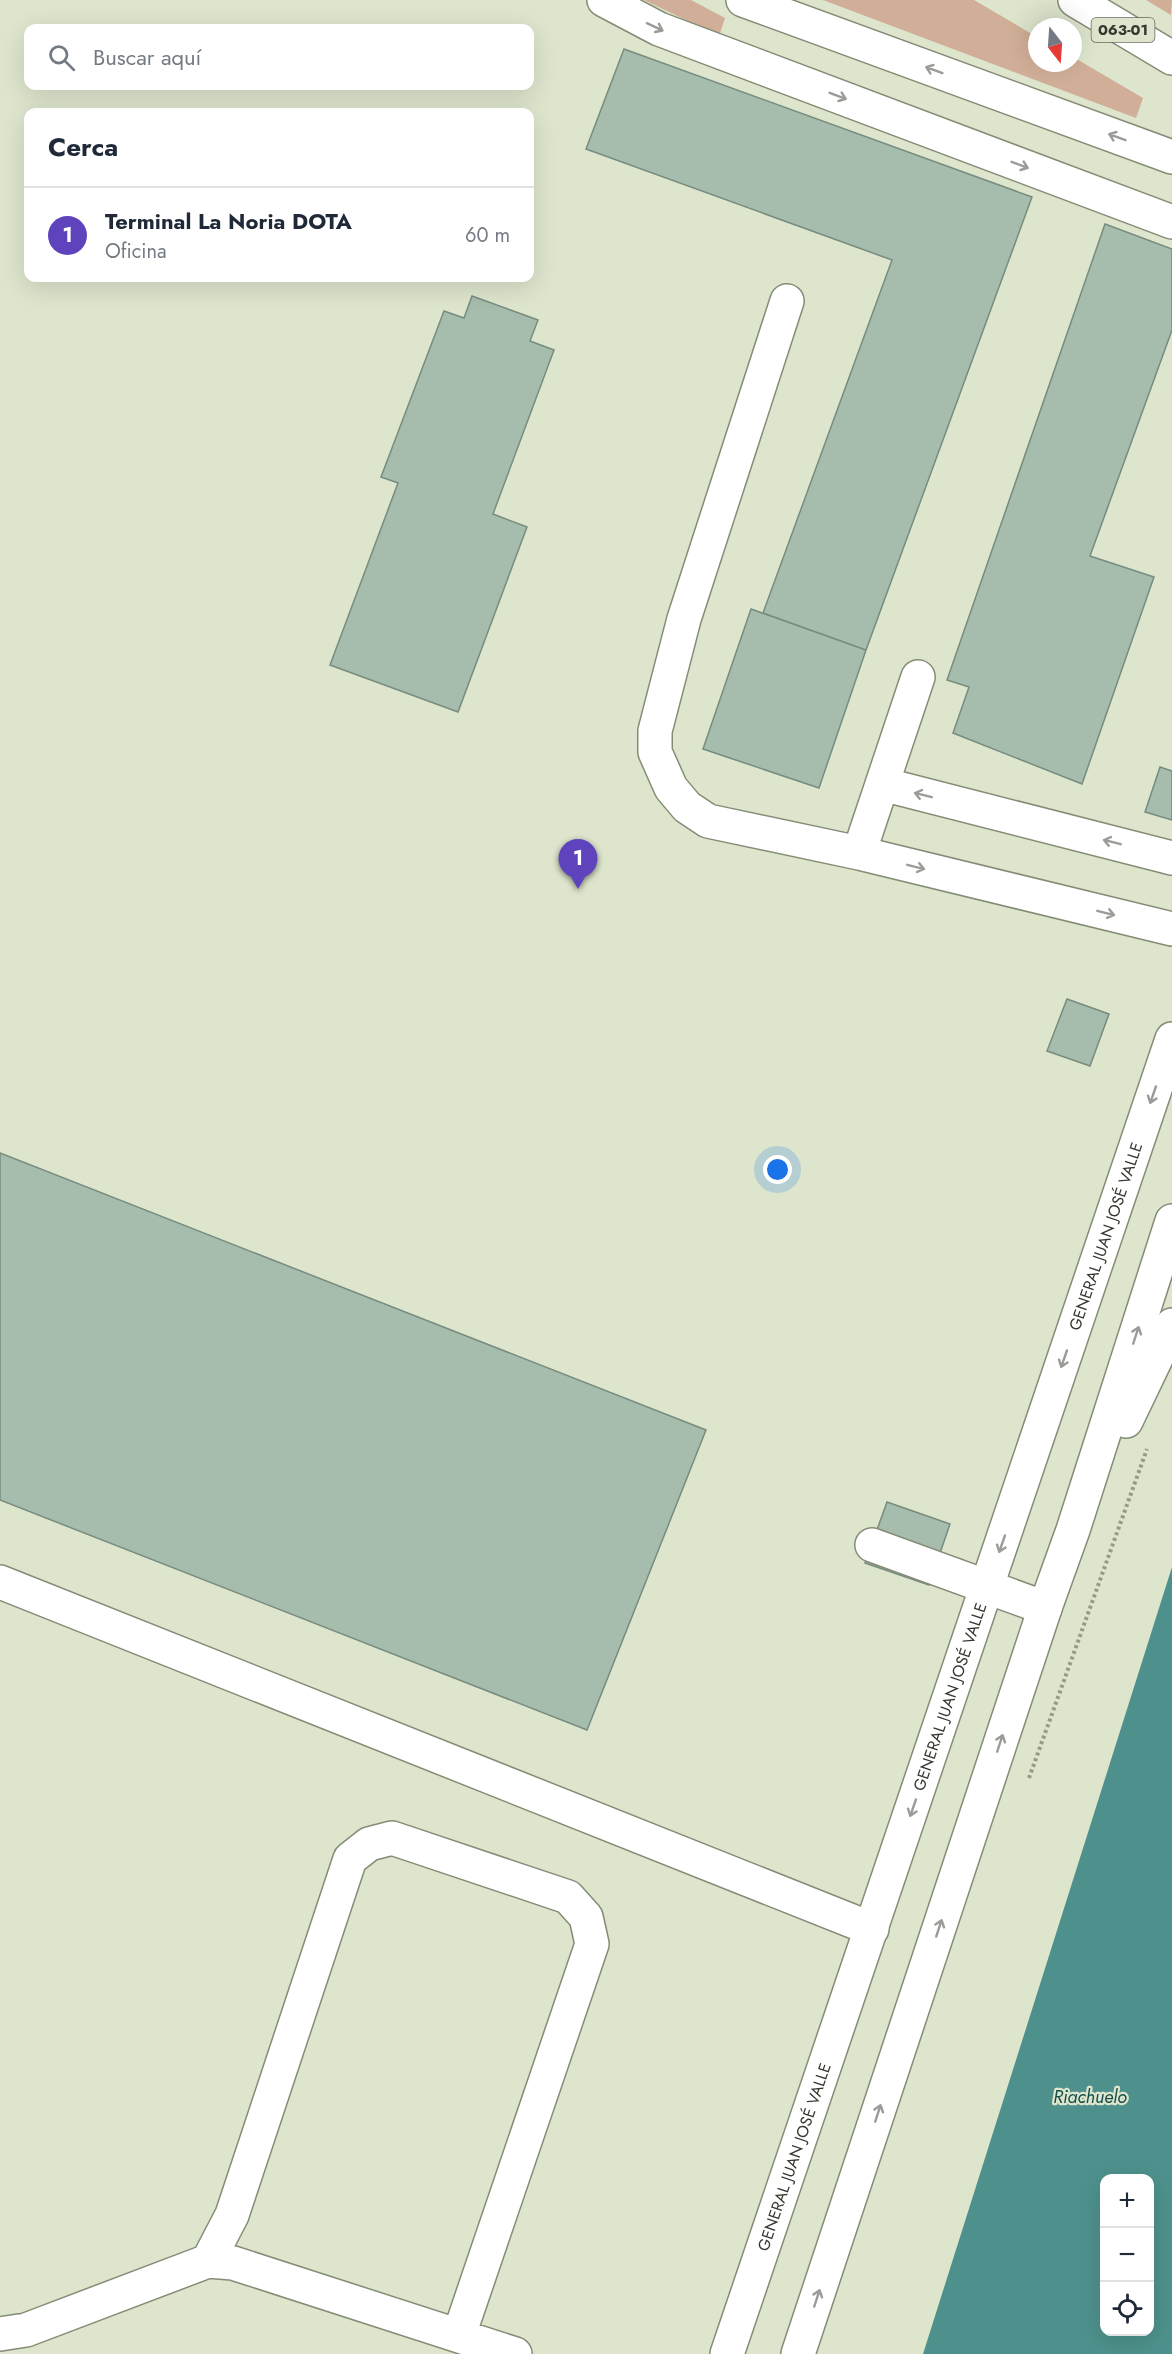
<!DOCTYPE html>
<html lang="es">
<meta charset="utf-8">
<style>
:root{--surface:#fff;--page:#f2f2f3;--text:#1f2937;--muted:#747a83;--line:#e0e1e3;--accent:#5f43bc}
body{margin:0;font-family:Jost,sans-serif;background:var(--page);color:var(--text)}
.controls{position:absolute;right:18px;bottom:18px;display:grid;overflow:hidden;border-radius:12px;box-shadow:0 6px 24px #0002}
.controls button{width:54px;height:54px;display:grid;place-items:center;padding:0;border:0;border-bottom:2px solid var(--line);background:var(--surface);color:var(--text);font:30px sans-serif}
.compass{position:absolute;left:1028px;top:18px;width:54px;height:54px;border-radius:50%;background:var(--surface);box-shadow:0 6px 24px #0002;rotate:163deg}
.you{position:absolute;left:778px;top:1170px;width:21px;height:21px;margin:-15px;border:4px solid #fff;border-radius:50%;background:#1a73e8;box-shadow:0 0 0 9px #1a73e833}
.badge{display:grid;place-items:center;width:39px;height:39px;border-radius:50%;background:var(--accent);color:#fff;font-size:20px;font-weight:700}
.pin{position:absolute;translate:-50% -50px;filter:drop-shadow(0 2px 3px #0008)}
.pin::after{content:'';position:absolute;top:32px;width:21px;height:18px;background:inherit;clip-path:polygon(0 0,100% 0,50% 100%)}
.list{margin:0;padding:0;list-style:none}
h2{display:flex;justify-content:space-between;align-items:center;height:78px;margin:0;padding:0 24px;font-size:26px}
h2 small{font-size:20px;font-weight:400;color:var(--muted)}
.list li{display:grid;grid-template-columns:39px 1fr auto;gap:18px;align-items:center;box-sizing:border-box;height:96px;padding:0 24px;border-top:2px solid var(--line)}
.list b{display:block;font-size:22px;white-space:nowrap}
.list p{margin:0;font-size:20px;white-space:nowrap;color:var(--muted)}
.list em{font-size:20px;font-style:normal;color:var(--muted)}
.icon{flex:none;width:33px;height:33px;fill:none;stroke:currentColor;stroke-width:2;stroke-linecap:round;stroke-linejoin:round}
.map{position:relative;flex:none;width:1172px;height:2354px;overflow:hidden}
.search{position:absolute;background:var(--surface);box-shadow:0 6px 24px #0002;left:24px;top:24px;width:510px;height:66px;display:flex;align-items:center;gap:15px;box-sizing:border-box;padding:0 21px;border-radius:12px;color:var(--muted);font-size:22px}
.panel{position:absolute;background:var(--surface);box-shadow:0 6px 24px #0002;left:24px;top:108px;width:510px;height:174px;border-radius:12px}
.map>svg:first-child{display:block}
.green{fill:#d0ae97}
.water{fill:#4e918c;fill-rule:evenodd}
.building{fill:#a6bcad;stroke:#778c7e;stroke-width:1.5}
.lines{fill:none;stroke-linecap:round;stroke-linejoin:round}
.minor-casing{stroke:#858c76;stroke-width:36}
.major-casing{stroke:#858c76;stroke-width:36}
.highway-casing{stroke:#858c76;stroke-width:36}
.path{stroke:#959b89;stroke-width:4;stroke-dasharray:3 3;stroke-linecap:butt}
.minor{stroke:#fff;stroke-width:33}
.major{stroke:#fff;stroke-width:33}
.highway{stroke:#fff;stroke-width:33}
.oneway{stroke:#9a9c97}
.labels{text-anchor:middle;stroke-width:4.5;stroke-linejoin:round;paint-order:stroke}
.shield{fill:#dde5cd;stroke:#676c5e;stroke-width:1.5}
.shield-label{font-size:15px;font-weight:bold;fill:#35382f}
.street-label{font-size:16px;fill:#35382f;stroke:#dde5cd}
.water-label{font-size:18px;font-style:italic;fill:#114d49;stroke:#dde5cd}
</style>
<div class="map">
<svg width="1172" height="2354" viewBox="0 0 1172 2354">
<rect width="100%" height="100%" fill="#dde5cd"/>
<path class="green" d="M644,0H691L725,18L719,36Z
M823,0H974L1037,37V63H1073V57L1143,98L1136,118Z
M1146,0H1172L1171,15Z"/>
<path class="water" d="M1172,1567V2354H923ZM1104,2178H1150V2332H1104Z"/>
<path class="building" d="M624,49L1032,197L866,650L763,613L892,260L586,149Z
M1105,224L1172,249V330L1090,556L1154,577L1082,784L953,733L969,687L947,680Z
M472,296L538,320L530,341L554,350L493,514L527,527L458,712L330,665L398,483L381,477L444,311L464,318Z
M751,609L866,650L819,788L703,749Z
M1160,767L1172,771V820L1145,812Z
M1067,999L1109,1014L1090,1066L1047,1051Z
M0,1153L706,1430L587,1730L0,1500Z
M887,1502L950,1524L929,1585L865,1563Z"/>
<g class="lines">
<defs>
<path id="minor" d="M787,301L684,619L655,731V752L671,788L687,807L708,821L859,853L1172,929
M882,784L1172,858
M859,853L918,677
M872,1545L1045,1608
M0,1582L872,1929
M208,2261L232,2215L350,1859L369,1844L392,1838L568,1897L586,1917L592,1944L459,2335
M0,2334L26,2330L208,2261L233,2263L515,2354"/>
<g id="major">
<path d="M604,0L659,29L1172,222"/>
<path d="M743,0L1172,157"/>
<path d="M1126,1421L1172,1325"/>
<path id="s1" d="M727,2354L1172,1039"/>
<path d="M798,2354L1045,1608L1073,1530L1172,1221"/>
</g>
<path id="highway" d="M1075,0L1172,58"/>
</defs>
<use href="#minor" class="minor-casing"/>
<use href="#major" class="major-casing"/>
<use href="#highway" class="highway-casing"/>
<path class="path" d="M1029,1778L1147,1449"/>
<use href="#minor" class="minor"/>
<use href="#major" class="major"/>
<use href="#highway" class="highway"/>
</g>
<defs><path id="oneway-shaft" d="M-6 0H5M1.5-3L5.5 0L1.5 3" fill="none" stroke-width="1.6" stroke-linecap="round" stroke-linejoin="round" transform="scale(1.5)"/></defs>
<g class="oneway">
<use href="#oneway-shaft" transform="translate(655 27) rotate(25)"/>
<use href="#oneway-shaft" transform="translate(934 70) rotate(-160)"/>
<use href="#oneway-shaft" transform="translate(838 96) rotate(21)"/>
<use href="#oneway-shaft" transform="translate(1117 137) rotate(-160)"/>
<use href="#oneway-shaft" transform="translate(1020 165) rotate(21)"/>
<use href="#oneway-shaft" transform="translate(923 795) rotate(-166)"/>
<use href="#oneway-shaft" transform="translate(1112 842) rotate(-166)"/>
<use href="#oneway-shaft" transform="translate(916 867) rotate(14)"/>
<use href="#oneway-shaft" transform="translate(1106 913) rotate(14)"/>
<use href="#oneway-shaft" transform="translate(1153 1095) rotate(109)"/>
<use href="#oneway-shaft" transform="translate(1136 1335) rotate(-72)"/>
<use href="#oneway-shaft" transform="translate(1064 1359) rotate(109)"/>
<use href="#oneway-shaft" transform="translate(1002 1544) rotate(109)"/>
<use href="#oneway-shaft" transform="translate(1000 1743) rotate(-72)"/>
<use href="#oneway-shaft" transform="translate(913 1808) rotate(109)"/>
<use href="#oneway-shaft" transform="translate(939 1928) rotate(-72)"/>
<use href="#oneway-shaft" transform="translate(878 2113) rotate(-72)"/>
<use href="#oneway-shaft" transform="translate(817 2298) rotate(-72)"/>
</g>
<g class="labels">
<rect class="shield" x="1091.5" y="18" width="63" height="24" rx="4.5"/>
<g class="shield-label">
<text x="1123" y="35">063-01</text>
</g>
<g class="street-label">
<text dy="6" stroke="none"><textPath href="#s1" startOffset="1180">GENERAL JUAN JOSÉ VALLE</textPath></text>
<text dy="6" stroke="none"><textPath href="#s1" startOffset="694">GENERAL JUAN JOSÉ VALLE</textPath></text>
<text dy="6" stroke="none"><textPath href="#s1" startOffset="208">GENERAL JUAN JOSÉ VALLE</textPath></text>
</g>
<g class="water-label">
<text x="1090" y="2103">Riachuelo</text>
</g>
</g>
</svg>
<div class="controls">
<button>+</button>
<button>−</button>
<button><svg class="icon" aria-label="locate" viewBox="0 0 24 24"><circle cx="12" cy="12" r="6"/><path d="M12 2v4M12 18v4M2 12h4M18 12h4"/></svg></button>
</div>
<svg class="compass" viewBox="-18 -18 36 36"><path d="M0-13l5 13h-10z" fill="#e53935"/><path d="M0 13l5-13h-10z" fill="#747a83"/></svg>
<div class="you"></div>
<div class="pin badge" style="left:578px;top:889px">1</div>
<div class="search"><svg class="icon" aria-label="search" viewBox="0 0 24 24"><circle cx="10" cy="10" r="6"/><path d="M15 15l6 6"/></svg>Buscar aquí</div>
<section class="panel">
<h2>Cerca<small></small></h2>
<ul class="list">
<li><span class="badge">1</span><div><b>Terminal La Noria DOTA</b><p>Oficina</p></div><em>60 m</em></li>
</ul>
</section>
</div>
